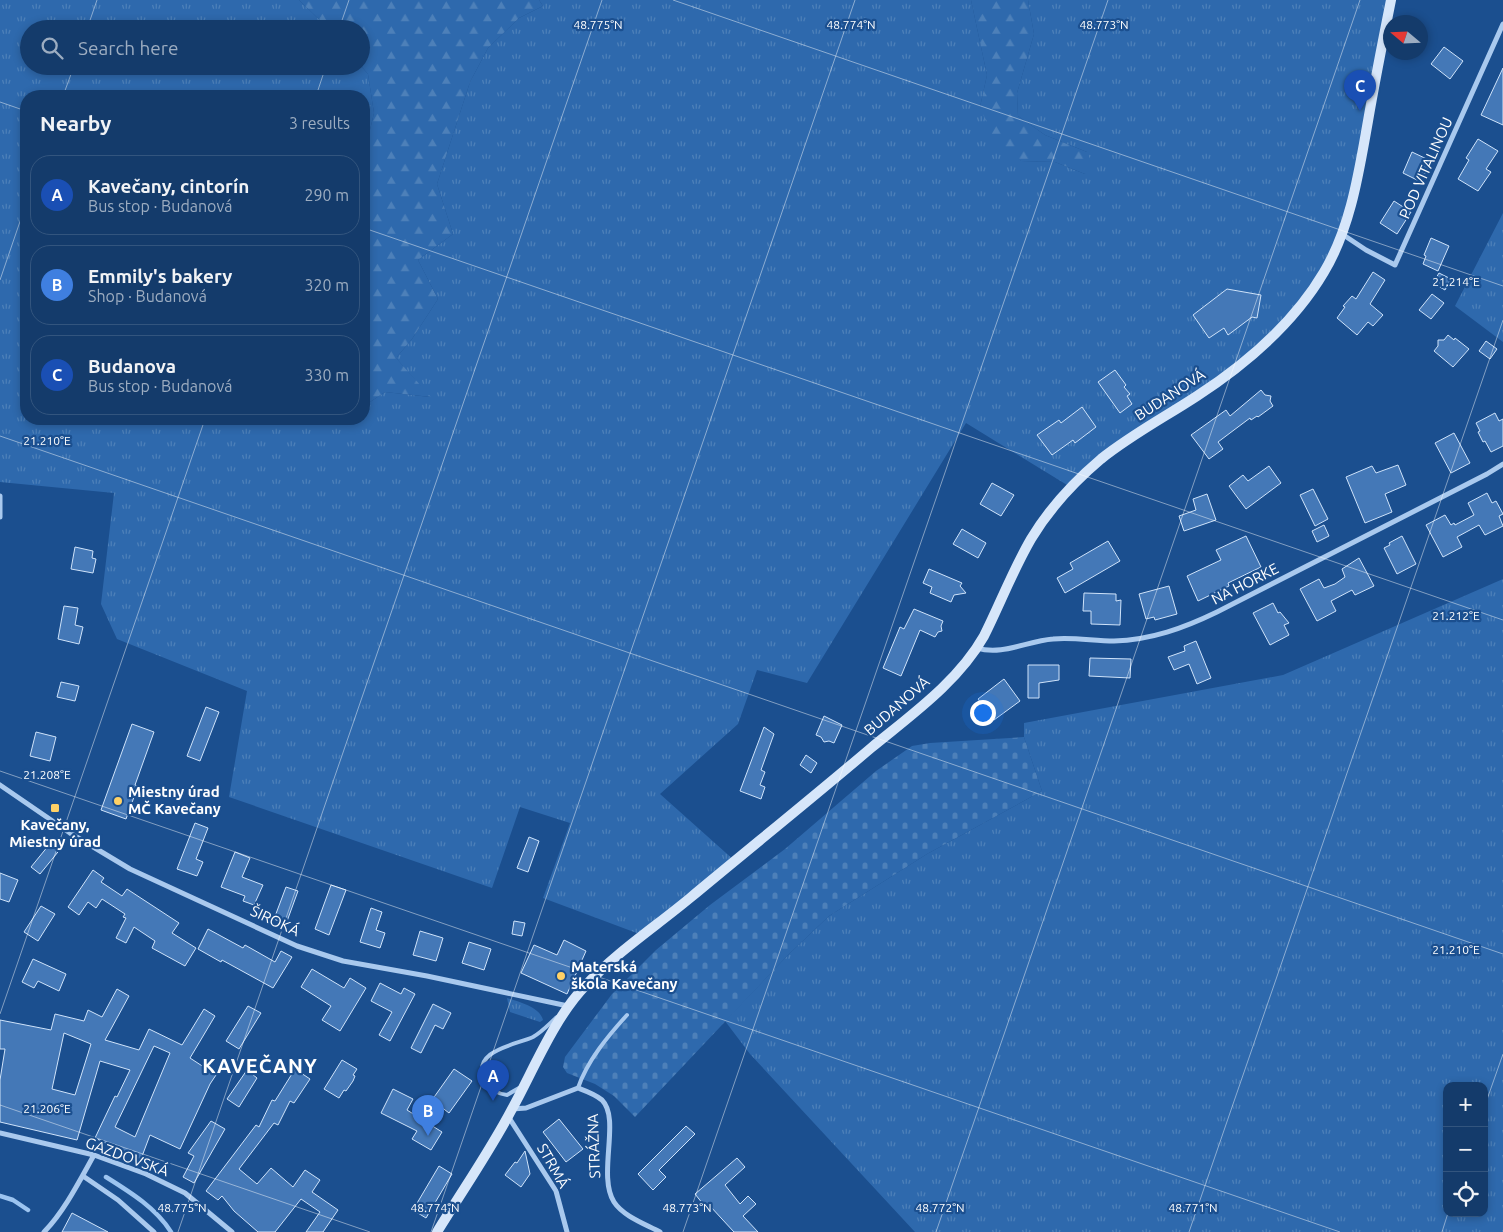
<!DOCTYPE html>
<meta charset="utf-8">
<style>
:root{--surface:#143b6b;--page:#214673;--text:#f1f3f6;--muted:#9dadc1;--line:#33557e;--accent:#8abfa5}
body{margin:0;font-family:Ubuntu,sans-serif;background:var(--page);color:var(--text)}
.controls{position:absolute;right:15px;bottom:15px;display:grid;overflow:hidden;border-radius:10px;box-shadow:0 2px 8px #0003}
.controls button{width:45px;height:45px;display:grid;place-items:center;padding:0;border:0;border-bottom:1px solid var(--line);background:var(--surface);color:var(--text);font:25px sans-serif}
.compass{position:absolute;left:1383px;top:15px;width:45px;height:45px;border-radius:50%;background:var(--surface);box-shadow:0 2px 8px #0003;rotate:289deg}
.you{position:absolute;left:982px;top:712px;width:18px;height:18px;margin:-12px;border:4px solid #fff;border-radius:50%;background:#1a73e8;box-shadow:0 0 0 8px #1a73e833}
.badge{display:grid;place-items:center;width:32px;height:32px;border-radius:50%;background:var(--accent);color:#fff;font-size:16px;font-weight:700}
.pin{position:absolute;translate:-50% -41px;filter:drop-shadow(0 1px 2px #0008)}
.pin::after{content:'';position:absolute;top:26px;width:18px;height:15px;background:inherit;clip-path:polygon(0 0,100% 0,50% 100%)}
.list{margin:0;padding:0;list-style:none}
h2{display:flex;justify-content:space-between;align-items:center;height:65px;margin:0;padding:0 20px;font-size:21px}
h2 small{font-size:16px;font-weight:400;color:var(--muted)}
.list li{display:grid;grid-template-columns:32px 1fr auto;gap:15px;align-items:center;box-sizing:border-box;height:80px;margin:0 10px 10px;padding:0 10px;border:1px solid var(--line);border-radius:20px}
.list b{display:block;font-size:19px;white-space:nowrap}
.list p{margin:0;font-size:16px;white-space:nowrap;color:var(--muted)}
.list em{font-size:16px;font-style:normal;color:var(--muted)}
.icon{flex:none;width:28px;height:28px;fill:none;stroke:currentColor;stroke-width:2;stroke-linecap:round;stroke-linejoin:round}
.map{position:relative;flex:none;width:1503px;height:1232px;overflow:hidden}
.search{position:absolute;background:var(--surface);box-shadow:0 2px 8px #0003;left:20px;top:20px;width:350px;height:55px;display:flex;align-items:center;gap:12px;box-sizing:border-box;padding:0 18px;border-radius:28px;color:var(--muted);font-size:19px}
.panel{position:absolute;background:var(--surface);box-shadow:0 2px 8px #0003;left:20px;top:90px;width:350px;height:335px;border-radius:20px}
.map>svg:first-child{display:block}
.grass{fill:url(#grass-tufts);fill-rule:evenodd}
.forest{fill:url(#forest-firs)}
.cemetery{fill:url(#cemetery-stones)}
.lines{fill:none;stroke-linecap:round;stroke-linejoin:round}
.stream{stroke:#9cc4f0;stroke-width:4.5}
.building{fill:#4478b7;stroke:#cfe3fa;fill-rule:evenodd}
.lane{stroke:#a9c9ee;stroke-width:4}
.street{stroke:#a9c9ee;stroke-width:5}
.secondary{stroke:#d6e6fa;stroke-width:10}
.ticks{fill:none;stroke:#fff;stroke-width:1;stroke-opacity:0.45}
.poi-dot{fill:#ffd166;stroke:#1b4f8f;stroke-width:2}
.labels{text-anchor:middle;stroke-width:4.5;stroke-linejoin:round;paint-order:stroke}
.street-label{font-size:15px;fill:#fff;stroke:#1b4f8f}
.poi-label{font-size:15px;font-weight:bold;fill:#fff;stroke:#1b4f8f;text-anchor:start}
.district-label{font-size:20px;font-weight:bold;letter-spacing:1px;fill:#fff;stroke:#1b4f8f}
.ticks-label{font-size:12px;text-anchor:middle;fill:#fff;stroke:#1b4f8f;stroke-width:4.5;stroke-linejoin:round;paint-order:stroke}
</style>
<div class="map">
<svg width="1503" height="1232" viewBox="0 0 1503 1232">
<defs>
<pattern id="grass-tufts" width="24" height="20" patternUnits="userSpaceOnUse" patternTransform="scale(1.25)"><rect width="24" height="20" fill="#2e69ad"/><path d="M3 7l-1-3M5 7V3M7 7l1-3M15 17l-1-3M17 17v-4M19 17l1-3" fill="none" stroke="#4d80b9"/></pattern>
<pattern id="forest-firs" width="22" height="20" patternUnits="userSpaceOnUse" patternTransform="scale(1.25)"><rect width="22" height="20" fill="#2e69ad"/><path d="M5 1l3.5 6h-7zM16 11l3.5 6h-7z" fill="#4d80b9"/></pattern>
<pattern id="cemetery-stones" width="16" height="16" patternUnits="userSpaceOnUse" patternTransform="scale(1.25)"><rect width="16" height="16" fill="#2e69ad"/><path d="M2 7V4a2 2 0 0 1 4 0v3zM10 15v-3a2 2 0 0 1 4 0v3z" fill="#4d80b9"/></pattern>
</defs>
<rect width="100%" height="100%" fill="#1b4f8f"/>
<path class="grass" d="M0,0H299L329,29H29V66H361L368,74L374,113L364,155V96H26V419H364V406L385,392L430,397L396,358L412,339L438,299L418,260L453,234L437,184L470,82L488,48L519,18L543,6L539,0H971L987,75L980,107L1021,161L1055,162L1085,174L1087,152L1045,135L1018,116L1017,93L1034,34L1028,0H1391L1354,192L1325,271L1265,344L1165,415L1072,488L966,423L807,683L757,670L738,724L660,794L735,861L642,935L543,898L570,823L520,807L492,888L229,797L247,691L117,639L101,604L114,493L0,482Z
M1503,213V342L1455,306Z
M1503,579V1232H915L750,1054L725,1021L788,955L829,916L927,854L1042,791L1024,737V723L1283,675ZM1447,1086H1484V1213H1447Z
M507,998C519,1002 540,1007 543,1020L540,1022L510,1012Z"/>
<path class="forest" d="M299,0H539L543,6L519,18L488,48L470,82L437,184L453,234L418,260L438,299L412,339L396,358L431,397L385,392L364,406V155L374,113L368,74L361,66V29H329Z
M971,0H1028L1034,34L1017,93L1018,116L1045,135L1087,152L1092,163L1085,174L1055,162L1021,161L995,143L980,107L987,75Z"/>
<path class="cemetery" d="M1024,737L1042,791L927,854L829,916L788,955L635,1117L614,1096L595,1084L567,1073L563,1067L565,1057L612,994L656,950L710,905L785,849L876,771L912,746L930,743Z"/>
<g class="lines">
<path class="stream" d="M106,1177C130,1192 156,1208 171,1232
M0,1196L13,1200L28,1210"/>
</g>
<path class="building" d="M1444,47L1463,61L1450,79L1431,64Z
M1503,68V125L1481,115Z
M1478,139L1498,151L1486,169L1491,172L1478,191L1458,179L1469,160L1466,158Z
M1412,152L1431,161L1421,182L1403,173Z
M1394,201L1411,212L1397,234L1380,223Z
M1431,238L1449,246L1438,271L1423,264L1426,256L1424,255Z
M1373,272L1385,280L1370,304L1383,315L1373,326L1368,322L1357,335L1337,318L1345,307L1343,306L1352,296L1356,299Z
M1439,273L1451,279L1445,290L1433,283Z
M1227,289L1261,295L1257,318L1252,317L1228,335L1224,328L1209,338L1193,315Z
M1432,294L1444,303L1431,319L1419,310Z
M1448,335L1454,340L1455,338L1469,349L1453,367L1434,351L1438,346V340H1444Z
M1486,341L1497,349L1490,359L1479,351Z
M1115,370L1126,385L1124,387L1130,394L1127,396L1132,404L1120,413L1098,382Z
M1261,390L1265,395L1271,396L1270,401L1273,406L1258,417L1257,416L1251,420L1250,418L1218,442L1223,449L1209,459L1191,435L1226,410L1230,416Z
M1082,407L1096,427L1075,443L1073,440L1052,455L1037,435L1059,420L1061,423Z
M1495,413L1499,421L1503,419V446L1491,452L1485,441L1483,442L1478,432L1480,431L1476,423Z
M1454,433L1470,463L1451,473L1435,443Z
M1398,465L1406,485L1385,494L1392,512L1365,523L1346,477L1372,466L1376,473Z
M1269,466L1281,483L1246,509L1229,486L1243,475L1248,481Z
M992,483L1014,495L1001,516L980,504Z
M1313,489L1328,519L1315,526L1300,495Z
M1487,493L1492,503L1496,501L1503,514L1499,516L1503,526L1485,535L1479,525L1457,537L1462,547L1443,557L1426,525L1445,515L1451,525L1454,523L1455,525L1474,515L1468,503Z
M1207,494L1216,520L1184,531L1179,516L1196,510L1193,499Z
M1324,525L1329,536L1317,542L1312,531Z
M962,529L986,543L978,558L953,544Z
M1246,536L1261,567L1228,583L1229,586L1198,601L1187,576L1221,560L1216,550Z
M1402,536L1416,564L1397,574L1384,548L1390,545L1389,543Z
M1108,541L1120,561L1065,593L1057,578L1073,569L1070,563Z
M75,547L93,551L92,558L96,559L93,573L71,569Z
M1359,558L1374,586L1355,595L1352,590L1331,601L1336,611L1317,621L1300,589L1319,579L1324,588L1335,584L1345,577L1342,569Z
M929,569L962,583L960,586L966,593L954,595L951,602L930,593L932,587L923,583Z
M1169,586L1177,614L1155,620L1154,617L1146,619L1139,594Z
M1084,593L1116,594V601L1121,600L1120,625L1091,624V611H1083Z
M1273,603L1278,613L1280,612L1289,623L1284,625L1289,635L1270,645L1253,613Z
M64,606L78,608L75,625L83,627L79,644L58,639Z
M914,609L943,621L941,626L942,631L938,632L935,637L920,630L901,676L883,668L900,627L904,629Z
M1196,641L1211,678L1197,684L1189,664L1174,670L1168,657L1185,651L1184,646Z
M1090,658L1131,659L1130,678L1089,676Z
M1028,665H1059V680L1039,683V698H1028Z
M1004,679L1020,701L994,720L978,699Z
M61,682L79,686L75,701L57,697Z
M206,707L219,712L200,761L187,756Z
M824,716L842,725L834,743L829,741L824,742L821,737L816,735Z
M132,724L154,732L135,785L138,786L126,819L101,810Z
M764,727L774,734L761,770L765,772L760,785L765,787L761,799L740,791Z
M36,732L56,737L50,761L30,756Z
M806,755L817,763L811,773L800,765Z
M195,823L208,828L196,859L203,862L197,876L177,869Z
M529,837L539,841L528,872L517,868Z
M53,840L62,847L40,874L31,867Z
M235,852L250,858L242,877L263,885L254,905L243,901L245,896L221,887Z
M93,870L104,878L101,882L122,896L127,889L179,923L172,933L196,948L185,966L152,948L155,941L134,927L126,943L116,938L126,918L123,917L125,914L102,899L96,908L88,902L79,915L68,907Z
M0,873L18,880L9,902L0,899Z
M331,885L346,890L329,935L315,929Z
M286,887L298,891L286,924L274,919Z
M41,906L55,914L38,941L24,932Z
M371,908L382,912L376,930L385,933L380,948L360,942Z
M514,921L525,923L522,936L512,934Z
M208,929L243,948L245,945L275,962L281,951L292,957L273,988L222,960L221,962L198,949Z
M420,931L443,938L436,961L413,955Z
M564,940L586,951L567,994L521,973L534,945L557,955Z
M469,942L491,949L484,970L462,963Z
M33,959L66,974L59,991L38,981L34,988L22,982Z
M312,969L344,988L350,978L366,988L340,1031L322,1020L331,1006L301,987Z
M380,983L401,994L404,988L415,994L390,1041L379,1035L392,1012L371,1001Z
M117,989L129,996L105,1040L139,1050L149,1029L182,1045L204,1009L215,1016L190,1058L216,1075L210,1084L180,1149L150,1135L141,1159L128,1154L95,1138L115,1096L117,1097L130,1070L100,1061L77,1140L0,1122V1080L5,1049H0V1020L51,1030L55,1014L84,1021L88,1010L102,1017ZM64,1033L91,1044L75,1095L52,1089ZM154,1046L170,1053L135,1137L115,1127Z
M433,1004L451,1013L443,1029L435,1025L421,1053L411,1048Z
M248,1006L261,1013L239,1049L226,1041Z
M342,1060L357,1069L353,1075L355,1076L353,1081L346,1091L344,1090L339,1098L324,1089Z
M295,1069L310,1079L294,1103L290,1101L278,1125L274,1123L239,1169L257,1184L271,1168L293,1187L305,1170L320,1180L312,1192L338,1210L323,1232H306L320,1212L301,1199L275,1232H258L234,1211L222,1196L218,1200L206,1191L256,1125L259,1127L272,1100L275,1101Z
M454,1069L472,1081L449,1113L432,1100Z
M247,1070L257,1078L239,1107L227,1099Z
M393,1089L413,1099L407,1110L442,1132L431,1150L412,1139L417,1131L381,1113Z
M559,1119L583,1149L566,1162L543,1132Z
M211,1121L225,1129L194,1183L183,1177L194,1156L188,1153Z
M686,1126L695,1134L659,1170L666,1177L653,1190L638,1174Z
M525,1151L530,1174L521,1187L505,1175L515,1162L517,1163Z
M737,1158L745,1167L725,1185L740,1204L748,1196L756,1204L743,1216L758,1232H734L710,1206L707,1209L695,1194Z
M439,1166L452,1174L426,1218L413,1210Z
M72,1213L108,1232H62Z"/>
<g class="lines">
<path class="lane" d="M519,1088L507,1095C498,1094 490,1089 485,1081C470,1050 516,1045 533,1037C542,1032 549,1024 557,1017
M578,1088C587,1061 608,1036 627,1015"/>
<path class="street" d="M1342,234L1366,250L1395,265L1503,24
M0,496V517
M977,648C1002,656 1027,641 1053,639C1073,637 1094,641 1114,641C1151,640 1184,628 1217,612L1487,474L1503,464
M0,785L70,833L130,869L297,946L343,961L427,976L568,1006
M512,1109L526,1108L578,1088C586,1091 595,1094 602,1100C621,1119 597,1175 614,1202C623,1216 645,1224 660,1232
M508,1116L556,1191L567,1232
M0,1133L94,1155L146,1174L185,1193L232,1232
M83,1176L118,1200L154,1232
M44,1232C64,1212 80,1180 94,1155"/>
<path class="secondary" d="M437,1232C462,1191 490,1151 512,1109C534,1069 554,1018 586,985C617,952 655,927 690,898C750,848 811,799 871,748C911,715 958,682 984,636C1000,604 1013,570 1031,539C1049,509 1075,481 1101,459C1131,435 1165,417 1197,396C1246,364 1294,323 1324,272C1351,227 1359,171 1368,121C1375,80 1383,40 1391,0"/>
</g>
<path class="ticks" d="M673,0L1503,286M87,29L97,0M339,29L349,0M63,96L74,66M316,96L326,66M0,102L26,111M364,228L1503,620M0,280L26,204M0,436L1503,954M0,771L1340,1232M0,1014L205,419M0,1105L370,1232M1484,1108L1503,1054M178,1232L602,0M431,1232L855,0M683,1232L1108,0M936,1232L1360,0M1189,1232L1503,320M1442,1232L1448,1213"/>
<g class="poi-dot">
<circle cx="118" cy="801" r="5"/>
<rect x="50" y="803" width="10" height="10" rx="2.5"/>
<circle cx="561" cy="976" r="5"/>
</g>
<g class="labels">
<g class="street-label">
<text transform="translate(1426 168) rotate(-66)" y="5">POD VITALINOU</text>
<text transform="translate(1170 395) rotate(-33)" y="5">BUDANOVÁ</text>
<text transform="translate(1245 584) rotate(-27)" y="5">NA HORKE</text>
<text transform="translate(897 706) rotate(-41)" y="5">BUDANOVÁ</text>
<text transform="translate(275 921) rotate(25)" y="5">ŠIROKÁ</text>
<text transform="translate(594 1146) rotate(-92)" y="5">STRÁŽNA</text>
<text transform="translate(127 1157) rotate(20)" y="5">GAZDOVSKÁ</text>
<text transform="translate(553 1166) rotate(60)" y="5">STRMÁ</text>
</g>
<g class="poi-label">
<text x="128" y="797">Miestny úrad<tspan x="128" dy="17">MČ Kavečany</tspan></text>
<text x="55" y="830" text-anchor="middle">Kavečany,<tspan x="55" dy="17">Miestny úrad</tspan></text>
<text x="571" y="972">Materská<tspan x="571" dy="17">škola Kavečany</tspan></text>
</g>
<g class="district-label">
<text x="260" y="1073">KAVEČANY</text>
</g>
</g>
<g class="ticks-label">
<text x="598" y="29">48.775°N</text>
<text x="851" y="29">48.774°N</text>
<text x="1104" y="29">48.773°N</text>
<text x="1456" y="286">21.214°E</text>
<text x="47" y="445">21.210°E</text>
<text x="1456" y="620">21.212°E</text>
<text x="47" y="779">21.208°E</text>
<text x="1456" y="954">21.210°E</text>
<text x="47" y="1113">21.206°E</text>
<text x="182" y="1212">48.775°N</text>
<text x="435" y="1212">48.774°N</text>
<text x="687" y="1212">48.773°N</text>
<text x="940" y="1212">48.772°N</text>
<text x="1193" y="1212">48.771°N</text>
</g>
</svg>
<div class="controls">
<button>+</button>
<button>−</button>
<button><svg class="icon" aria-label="locate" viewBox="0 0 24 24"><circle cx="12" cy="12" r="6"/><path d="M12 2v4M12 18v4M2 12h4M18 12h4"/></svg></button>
</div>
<svg class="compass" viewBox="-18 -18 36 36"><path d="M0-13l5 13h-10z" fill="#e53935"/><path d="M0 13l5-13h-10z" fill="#9dadc1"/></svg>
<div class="you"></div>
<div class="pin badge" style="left:493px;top:1101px;background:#1a4fb4">A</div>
<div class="pin badge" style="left:428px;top:1136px;background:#3f7fe0">B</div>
<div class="pin badge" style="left:1360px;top:111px;background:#1a4fb4">C</div>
<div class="search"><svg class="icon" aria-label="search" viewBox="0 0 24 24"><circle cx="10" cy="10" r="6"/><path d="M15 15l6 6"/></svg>Search here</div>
<section class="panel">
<h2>Nearby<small>3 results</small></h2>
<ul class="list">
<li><span class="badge" style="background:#1a4fb4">A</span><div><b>Kavečany, cintorín</b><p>Bus stop · Budanová</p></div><em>290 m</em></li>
<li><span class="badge" style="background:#3f7fe0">B</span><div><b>Emmily's bakery</b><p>Shop · Budanová</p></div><em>320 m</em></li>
<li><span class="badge" style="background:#1a4fb4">C</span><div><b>Budanova</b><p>Bus stop · Budanová</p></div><em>330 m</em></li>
</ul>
</section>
</div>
